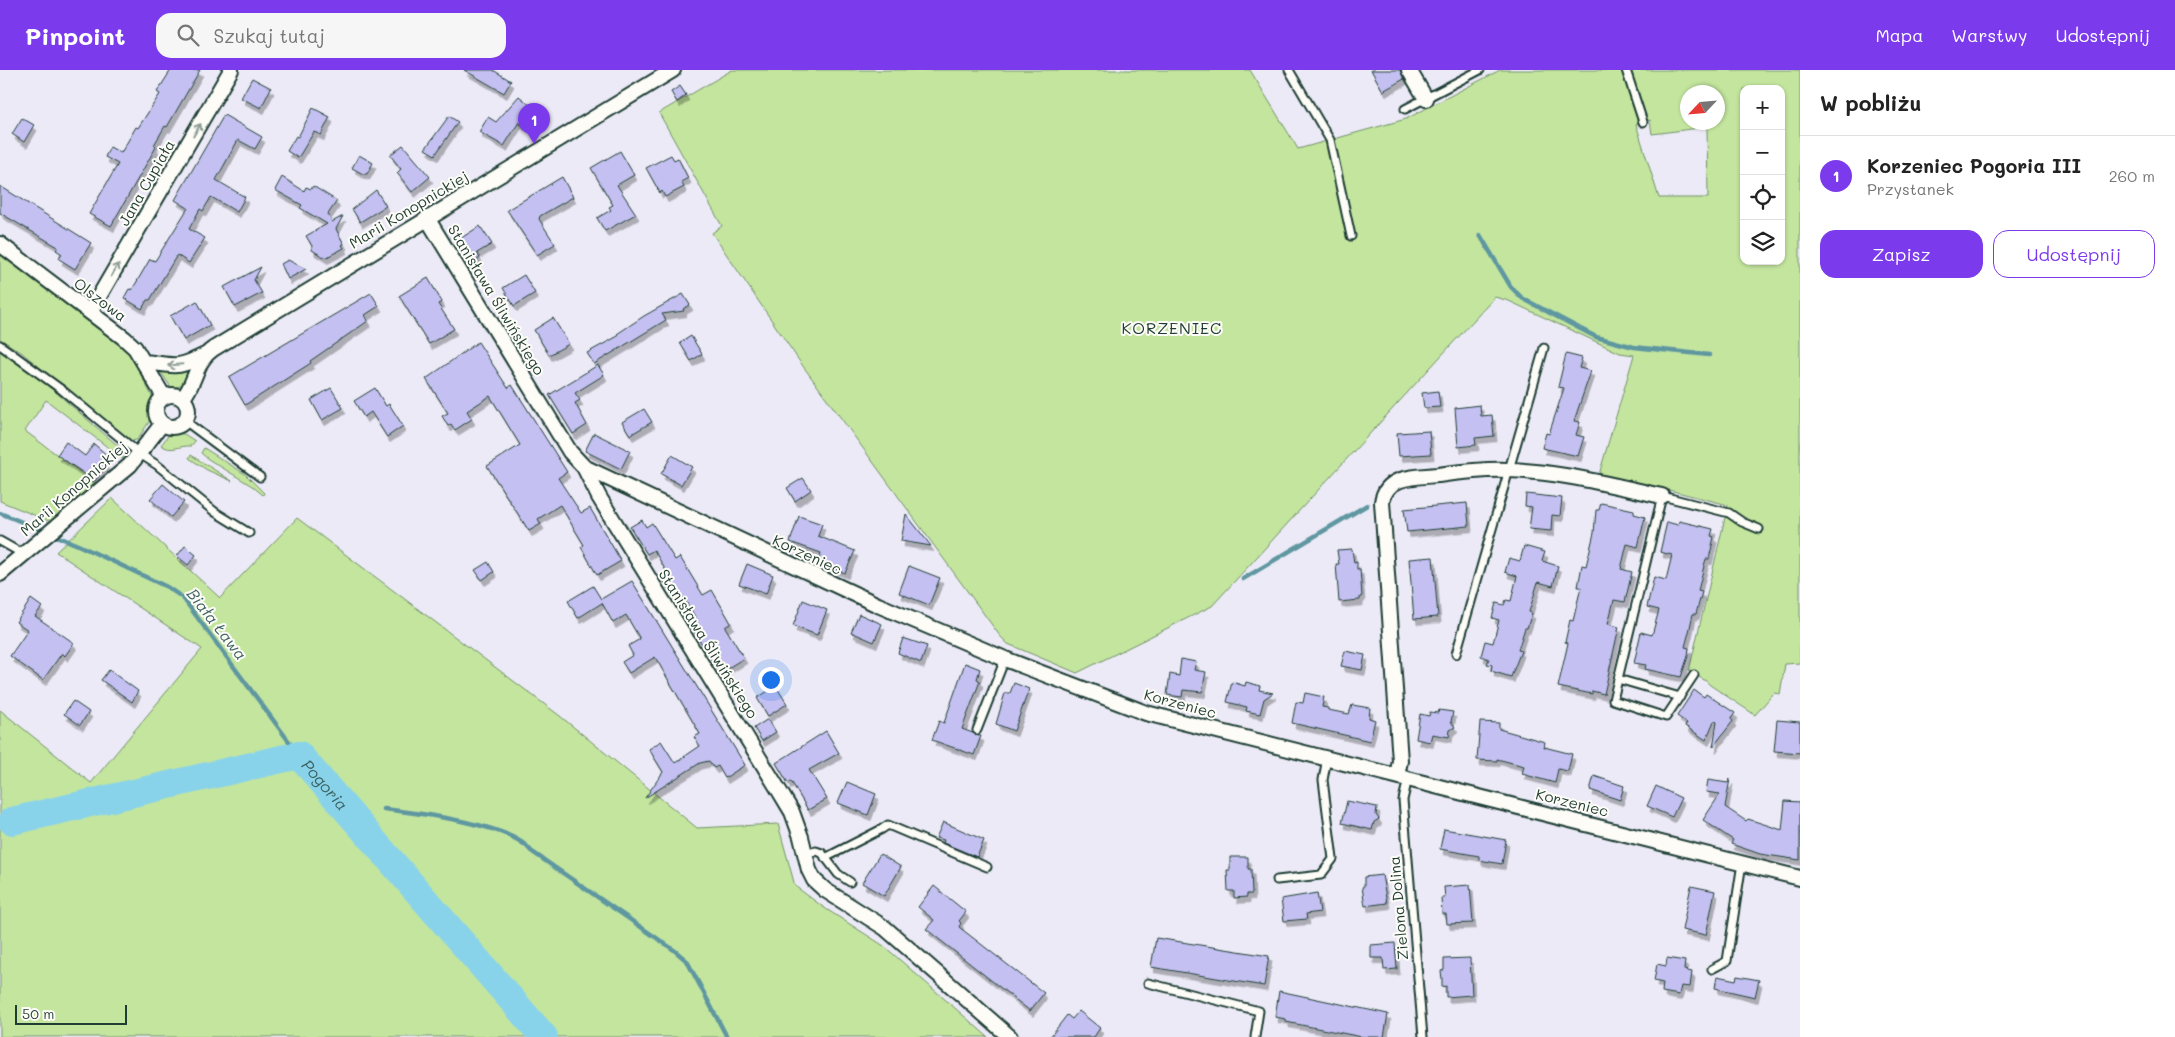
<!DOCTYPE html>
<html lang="pl">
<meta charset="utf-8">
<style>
:root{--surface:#fff;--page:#f6f6f6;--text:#222;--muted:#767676;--line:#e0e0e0;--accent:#7c3aed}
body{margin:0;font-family:Mali,sans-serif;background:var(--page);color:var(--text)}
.controls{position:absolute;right:15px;top:15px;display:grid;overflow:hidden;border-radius:10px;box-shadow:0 1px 4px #0004}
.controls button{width:45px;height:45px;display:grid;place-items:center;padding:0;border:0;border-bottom:1px solid var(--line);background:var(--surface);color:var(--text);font:25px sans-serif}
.compass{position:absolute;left:1680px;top:15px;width:45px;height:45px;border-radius:50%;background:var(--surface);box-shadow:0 1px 4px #0004;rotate:244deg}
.scale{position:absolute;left:15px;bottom:12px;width:112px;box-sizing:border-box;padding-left:5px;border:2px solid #1f3d34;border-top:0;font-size:14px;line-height:18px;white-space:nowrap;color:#1f3d34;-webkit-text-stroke:4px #fdfcf7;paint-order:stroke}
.you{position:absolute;left:770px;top:609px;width:18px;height:18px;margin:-12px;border:4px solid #fff;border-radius:50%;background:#1a73e8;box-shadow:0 0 0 8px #1a73e833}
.badge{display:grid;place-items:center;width:32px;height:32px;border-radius:50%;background:var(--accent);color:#fff;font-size:16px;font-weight:700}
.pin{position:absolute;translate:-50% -41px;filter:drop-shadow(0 1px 2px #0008)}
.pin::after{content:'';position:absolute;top:26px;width:18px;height:15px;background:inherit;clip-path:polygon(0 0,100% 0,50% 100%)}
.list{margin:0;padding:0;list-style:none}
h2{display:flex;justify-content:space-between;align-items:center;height:65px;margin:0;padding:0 20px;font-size:21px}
h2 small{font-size:16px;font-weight:400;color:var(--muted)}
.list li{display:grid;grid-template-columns:32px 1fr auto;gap:15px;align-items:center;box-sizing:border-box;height:80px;padding:0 20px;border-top:1px solid var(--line)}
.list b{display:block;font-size:19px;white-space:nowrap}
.list p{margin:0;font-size:16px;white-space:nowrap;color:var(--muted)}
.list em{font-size:16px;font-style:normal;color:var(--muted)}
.actions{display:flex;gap:10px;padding:15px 20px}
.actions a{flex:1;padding:11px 0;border:1px solid var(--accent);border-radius:15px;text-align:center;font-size:18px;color:var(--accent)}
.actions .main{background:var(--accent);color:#fff}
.icon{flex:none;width:28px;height:28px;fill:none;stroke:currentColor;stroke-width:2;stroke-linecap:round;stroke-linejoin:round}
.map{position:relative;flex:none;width:1800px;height:967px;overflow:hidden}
header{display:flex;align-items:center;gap:30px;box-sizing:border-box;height:70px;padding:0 25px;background:var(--accent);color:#fff}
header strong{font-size:24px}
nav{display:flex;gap:28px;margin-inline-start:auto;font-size:18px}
.search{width:350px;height:45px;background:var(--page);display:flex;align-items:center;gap:12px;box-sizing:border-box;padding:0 18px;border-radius:15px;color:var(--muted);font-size:19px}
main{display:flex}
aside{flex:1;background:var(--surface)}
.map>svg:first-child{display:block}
.green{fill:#c3e59e;stroke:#719169;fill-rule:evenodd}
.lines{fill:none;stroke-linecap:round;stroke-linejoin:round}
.stream{stroke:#5f97a1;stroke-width:4.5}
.river{stroke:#89d3ea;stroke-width:28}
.building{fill:#c4c0f2;stroke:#1f3d34;filter:url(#shadow)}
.lane-casing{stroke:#1f3d34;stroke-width:11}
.street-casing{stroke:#1f3d34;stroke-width:18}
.lane{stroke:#fdfcf7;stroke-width:7}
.street{stroke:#fdfcf7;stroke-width:14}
.oneway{stroke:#8e9c96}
.labels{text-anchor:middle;stroke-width:4;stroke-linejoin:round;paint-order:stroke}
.street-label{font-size:15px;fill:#1f3d34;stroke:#fdfcf7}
.neighbourhood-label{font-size:16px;letter-spacing:1px;fill:#1f3d34;stroke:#fdfcf7}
.water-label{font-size:16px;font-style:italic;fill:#3a6262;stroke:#fdfcf7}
</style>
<header>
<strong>Pinpoint</strong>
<div class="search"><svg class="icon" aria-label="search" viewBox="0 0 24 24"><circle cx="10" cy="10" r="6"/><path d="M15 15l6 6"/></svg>Szukaj tutaj</div>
<nav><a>Mapa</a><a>Warstwy</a><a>Udostępnij</a></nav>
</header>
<main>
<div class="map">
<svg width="1800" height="967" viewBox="0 0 1800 967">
<defs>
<filter id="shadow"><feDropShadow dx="3" dy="5.5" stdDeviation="0" flood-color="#0004"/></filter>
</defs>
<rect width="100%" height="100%" fill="#eceaf6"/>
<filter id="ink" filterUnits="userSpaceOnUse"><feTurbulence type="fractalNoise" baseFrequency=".02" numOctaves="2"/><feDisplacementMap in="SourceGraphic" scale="10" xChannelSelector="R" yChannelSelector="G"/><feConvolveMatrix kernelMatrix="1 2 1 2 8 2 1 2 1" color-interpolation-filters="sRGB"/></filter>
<g filter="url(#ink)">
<path class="green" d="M732,0H1250L1298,79L1406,49L1500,0H1800V593L1785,594L1780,624L1774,623L1755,645L1710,615L1706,611L1689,601L1728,435L1661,418L1598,408L1634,285L1620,283L1509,231L1495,227L1212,536L1077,603L1008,574L1000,566L800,292L712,163L722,156L659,43ZM1744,19H1781V191H1744ZM1688,22H1718V52H1688ZM1650,50L1652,64L1707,57L1708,128H1659L1636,54Z
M0,183L120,273L130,284L152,326L149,352L137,370L130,371L21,282L0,269Z
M0,281L31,301L123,380V389L46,330L25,361L95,413L51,452L0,431Z
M189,299C189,309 182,319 171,317L160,301L181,302Z
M176,363L184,364L195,371L191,376C179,375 172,383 161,375L168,366Z
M204,378L245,404L264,423L263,425L252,416L208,389L201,383Z
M191,385L232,411L207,400L189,388Z
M112,428L220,528L297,448L560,646L697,758L778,754L795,816L823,837L884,876L988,967H0V640L91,713L202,579L56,482Z"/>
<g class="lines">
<path class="stream" d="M1480,165L1511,217L1522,228L1550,243L1596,267L1634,277L1709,285
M0,443L78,475L167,517L183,528L299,685
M1243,509L1367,435
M384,739C417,743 512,754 531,781L674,880L687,891L727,967"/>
<path class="river" id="s1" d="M12,751L299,685L544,967"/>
</g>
<path class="building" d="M171,0H200L167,57L165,56L154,75L156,77L111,156L89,144L118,94L105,87L110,77L121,83L136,57L138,58L160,24L157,22Z
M464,0H493L511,11L504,23Z
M1371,0H1400L1404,9L1383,21Z
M252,8L271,18L261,38L241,28Z
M680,16L686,25L677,32L671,22Z
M519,26L536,40L521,55L519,52L504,76L479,62L488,47L496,52Z
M313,38L330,47L321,65L314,62L298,88L287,81L296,66L298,67Z
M224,45L262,67L255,79L238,70L216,110L245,127L237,142L211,127L203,141L200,139L189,159L205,168L189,193L177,185L150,230H147L142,239L124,228L129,219L132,220L150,189L155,191L188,138L175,130Z
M449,46L458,52L435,85L425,79Z
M22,48L34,55L24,72L12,64Z
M403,75L430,107L412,122L397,103L401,99L390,85Z
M620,81L634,105L617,115L636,144L605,161L597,148L611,140L609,137L613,135L591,98Z
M359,85L373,93L367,104H363L352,98Z
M671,85L674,90L678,88L688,108L681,112L684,117L665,127L662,121L660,123L646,98Z
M282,107L304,121L306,117L311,119L313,116L337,131L328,144L332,152L343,146L336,159L344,174L342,175L344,178L325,188L312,180V176L306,166L327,154L300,138L302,135L275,120Z
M562,107L573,127L540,146L539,149L555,174L537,185L507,140Z
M0,116L91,173L75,199L59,189L62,184L56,180L58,177L0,143Z
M376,120L386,136L360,152L352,139Z
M480,156L492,174L477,183L480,188L469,195L455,172Z
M288,190L306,199L288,209L281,194Z
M261,197L254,210L262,223L235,237L224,217Z
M524,205L535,223L514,236L503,218Z
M428,208L442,232L438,234L454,259L429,274L399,226Z
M371,223L379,236L365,245L368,251L310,291L311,293L245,335L229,307Z
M683,224L690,235L683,239L684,241L662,244L666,250L594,294L587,283L618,266L617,264L644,246Z
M197,231L210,255L184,270L170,246Z
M553,248L569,274L549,285L534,260Z
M691,266L702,284L691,291L680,273Z
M478,272L508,318L512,315L567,402L558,408L581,443L590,438L621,491L597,505L581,477L584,475L560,435L538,449L541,454L529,461L487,396L520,375L490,326L467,341L472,349L455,360L451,354L448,356L442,346L448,343L426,309Z
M1566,284L1582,288L1579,298L1591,301L1574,351L1580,352L1576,365L1584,367L1578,386L1542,378L1546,363L1549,364L1564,318L1558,317Z
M598,295L604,305L575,323L580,330L575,333L587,355L573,364L549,325Z
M331,318L343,338L322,350L311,330Z
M375,318L386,336L389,334L403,356L387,367L371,342L364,347L354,331Z
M1438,321L1440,337L1424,338L1422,323Z
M1480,335L1481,346L1492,345L1494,366L1475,368L1476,375L1458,377L1455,338Z
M644,339L652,352L630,365L622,352Z
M1429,361L1431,384L1399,386L1397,363Z
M594,363L630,381L621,399L585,381Z
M66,372L85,386L94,374L108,386L103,392L107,395L95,411L57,385Z
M672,385L692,397L681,415L661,404Z
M803,408L811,420L795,431L787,418Z
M163,414L184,432L171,447L150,429Z
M1526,424L1562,428L1560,446L1552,445L1551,461L1529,459L1532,437L1525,436Z
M1467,433L1469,456L1407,462L1404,439Z
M1601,433L1634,440V444L1645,447L1638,477L1627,474L1621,499L1632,502L1625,532L1614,530L1608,554L1619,557L1604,624L1592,621V624L1558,617L1568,573L1565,572L1570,550L1573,551L1581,517H1578L1582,495L1586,496L1594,463L1596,440H1599Z
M906,444L931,476L901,471Z
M799,446L822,454L818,466L855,481L845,503L818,492L821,483L790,472Z
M642,450L646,457L652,453L675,490L680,487L703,525L712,520L731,553L725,557L744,588L720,603L690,555L697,550L683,527L676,531L664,512L670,508L654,480L647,484L630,457Z
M1679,451L1713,459L1711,466L1714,467L1709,489H1706L1704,496L1698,521L1702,522L1696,544H1693L1689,562L1685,577L1689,578L1688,586L1681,607L1645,599L1646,595L1634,593L1641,562L1652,565L1659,540L1647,537L1654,507L1666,510L1672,485L1660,482L1667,452L1678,455Z
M185,476L196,485L188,495L177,486Z
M1524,476L1545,482L1542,491L1558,496L1553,516L1538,512L1529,542L1532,543L1527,558H1525L1518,580L1521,581L1511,607L1491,601L1492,595L1487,594L1489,589L1481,586L1485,571L1493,573L1499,550L1492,548L1496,533L1504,535L1506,530L1511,531L1517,506L1505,502L1509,488L1520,491Z
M1352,479L1354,493L1357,492V499H1360L1362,526L1360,527V530L1339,532L1336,494H1339L1337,480Z
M1433,487L1438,547L1414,549L1409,489Z
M488,492L494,502L482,510L475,500Z
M747,494L773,505L766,524L739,514Z
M909,496L940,508L929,535L899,523Z
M632,511L745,695L725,708L718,696L714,698L709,691L700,693L645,728L663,702L649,679L661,671L675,693L700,676L694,667L700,664L655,587L629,603L622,592L633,585L628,576L640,569L626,545L613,553L602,533L578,548L568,531L593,516L601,529Z
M31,529L42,537L35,546L74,573L65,586L62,583L43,610L10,586L28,560L16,552Z
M803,530L827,540L817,565L793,556Z
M859,544L882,554L874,572L851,562Z
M903,568L927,576L921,593L898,583Z
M1345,581L1365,585L1362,600L1341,596Z
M1181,589L1196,592L1194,600L1206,602L1202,622L1183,620L1182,627L1167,625L1170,604L1179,606Z
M965,593L980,599L977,609L980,611L962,659L981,666L974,685L932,670L939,651L944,653Z
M109,600L138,621L132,632L101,610Z
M1232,612L1245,616L1246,612L1260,616L1259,620L1273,623L1264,629L1260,644L1246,641L1247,637L1227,632Z
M1014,613L1029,619L1014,661L996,654L1005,623H1010Z
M776,616L787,634L768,646L757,628Z
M1694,620L1704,627L1706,624L1735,643L1731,649L1733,651L1713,677L1717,652L1714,651L1706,670L1685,656L1687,653L1677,646Z
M1305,623L1324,627L1322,637L1328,638V640L1349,644L1352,635L1370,638L1369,648L1375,650L1370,671L1292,653L1296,632L1303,633Z
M73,631L89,642L80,655L64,644Z
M1439,640L1453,642L1451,652L1455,657L1450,660L1449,667L1432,664L1430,672L1416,669L1420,644L1429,646L1430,642L1438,643Z
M768,649L776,662L762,671L754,658Z
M1777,650L1800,652V683L1774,681Z
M1480,652L1499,653V659L1545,672L1544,677L1572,684L1568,701L1558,699L1555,713L1522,704L1524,696L1497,689V691L1477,690Z
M826,661L839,683L809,700L827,729L808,740L791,711L788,713L776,693Z
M1594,706L1624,716L1620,730L1590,720Z
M1730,709L1725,737L1746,751L1748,749L1782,760L1785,731L1800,732V790L1760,784L1731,774L1733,770L1703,750L1720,724L1706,722L1708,710L1728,713Z
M847,712L876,724L868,745L838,733Z
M1656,716L1681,728L1672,747L1647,736Z
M1347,731L1377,737L1376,745L1379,749L1374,752L1372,760L1342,753Z
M943,752L984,770L977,787L943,773L944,770L936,768Z
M1444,759L1506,770L1502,794L1479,790V786L1440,779Z
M880,784L901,797L884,826L862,813Z
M1230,787H1248V799H1251L1252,824H1247V827L1234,828V821H1228L1227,800H1230Z
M1382,805L1387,833L1365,836L1362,817L1364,816V807Z
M1470,815L1473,853L1447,854L1446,844H1442L1441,828H1445L1444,817Z
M934,816L966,842L959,851L961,853L959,857L1044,923L1030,941L926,859L934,850L918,837Z
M1691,816L1715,821L1706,865L1682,860Z
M1317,823L1320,842L1306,844L1307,849L1284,851L1281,829Z
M1156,868L1269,886L1264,916L1151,897Z
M1395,873L1397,899L1384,900L1383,888H1371V875Z
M1470,888L1472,925L1446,927V916L1442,917V909L1441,901L1444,900V889Z
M1667,888L1685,891L1684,900L1692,902L1690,917L1681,916L1679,925L1662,922L1663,913L1654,911L1657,894L1666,896Z
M1717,906L1736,910L1737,906L1759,910L1755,927L1715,918Z
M1279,921L1388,944L1384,967H1362L1286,952V949L1275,947Z
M1079,941L1100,958L1094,967H1050L1067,945L1072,949Z"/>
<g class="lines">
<defs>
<path id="lane" d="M1289,0L1330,70L1351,166
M1626,0L1643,52
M1405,39L1480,0
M0,275L62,320L140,384L157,395L215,442L249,463
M185,351L260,407
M0,471L23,484
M1456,584L1544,278
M1694,605L1666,647L1613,630L1662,426L1729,443L1742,452L1759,459
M1618,609L1680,627
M977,660L1005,589
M1408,708L1403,730L1423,967
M804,784L816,781L822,783L838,804L850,812
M825,788L882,759L888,755L987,797
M1277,810L1321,805L1333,789L1323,710L1327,688
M1712,899L1727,891L1742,793
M1148,913L1259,941L1255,967"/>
<path id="street" d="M1409,0L1426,29
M427,148L570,382L584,397L599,427L780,722L792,742L801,767L809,800L814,810L825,820L885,858L1010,967
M0,174L124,268L135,278L164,327
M90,242L231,0
M144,292C175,295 175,300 205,285
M156 341a16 16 0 1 1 32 0a16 16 0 1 1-32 0Z
M183,328C196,313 195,291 213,279L673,0
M584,397L878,535L1005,589L1146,643L1800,808
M0,504L130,395L162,354
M1397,706L1400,691L1382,432C1386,405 1416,407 1438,405C1461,402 1483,399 1507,400C1558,401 1611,415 1662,426"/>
</defs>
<use href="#lane" class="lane-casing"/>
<use href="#street" class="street-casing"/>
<use href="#lane" class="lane"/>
<use href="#street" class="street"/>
</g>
<defs><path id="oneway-shaft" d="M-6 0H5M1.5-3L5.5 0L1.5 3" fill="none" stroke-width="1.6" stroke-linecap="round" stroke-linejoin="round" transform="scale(1.25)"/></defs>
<g class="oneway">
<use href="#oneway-shaft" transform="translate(197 60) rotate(-60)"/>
<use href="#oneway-shaft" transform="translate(115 200) rotate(-60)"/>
<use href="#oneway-shaft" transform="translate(175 295) rotate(175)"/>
</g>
</g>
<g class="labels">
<g class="street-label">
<text transform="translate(147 113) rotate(-60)" y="5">Jana Cupiała</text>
<text transform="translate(409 140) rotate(-31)" y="5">Marii Konopnickiej</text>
<text transform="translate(100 230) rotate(37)" y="5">Olszowa</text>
<text transform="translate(496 230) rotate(59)" y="5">Stanisława Śliwińskiego</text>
<text transform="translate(74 419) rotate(-41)" y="5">Marii Konopnickiej</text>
<text transform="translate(807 485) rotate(25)" y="5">Korzeniec</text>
<text transform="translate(708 574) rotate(58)" y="5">Stanisława Śliwińskiego</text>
<text transform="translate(1180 634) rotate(15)" y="5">Korzeniec</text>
<text transform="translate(1572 733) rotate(14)" y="5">Korzeniec</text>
<text transform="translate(1399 838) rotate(-95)" y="5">Zielona Dolina</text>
</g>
<g class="neighbourhood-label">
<text x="1172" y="264">KORZENIEC</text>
</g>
<g class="water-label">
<text transform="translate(217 554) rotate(52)" y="6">Biała Ława</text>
<text dy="6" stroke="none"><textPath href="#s1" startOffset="334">Pogoria</textPath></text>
</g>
</g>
</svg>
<div class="controls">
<button>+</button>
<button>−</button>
<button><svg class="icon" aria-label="locate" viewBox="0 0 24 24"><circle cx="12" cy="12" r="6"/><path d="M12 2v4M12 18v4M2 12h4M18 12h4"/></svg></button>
<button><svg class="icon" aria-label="layers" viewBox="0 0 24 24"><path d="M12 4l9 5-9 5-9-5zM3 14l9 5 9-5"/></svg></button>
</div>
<svg class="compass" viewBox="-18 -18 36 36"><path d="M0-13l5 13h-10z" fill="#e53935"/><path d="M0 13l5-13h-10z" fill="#767676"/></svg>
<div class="scale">50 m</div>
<div class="you"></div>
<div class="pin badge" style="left:534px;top:74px">1</div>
</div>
<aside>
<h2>W pobliżu<small></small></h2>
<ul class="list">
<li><span class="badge">1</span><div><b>Korzeniec Pogoria III</b><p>Przystanek</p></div><em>260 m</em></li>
</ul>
<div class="actions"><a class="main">Zapisz</a><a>Udostępnij</a></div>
</aside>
</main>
